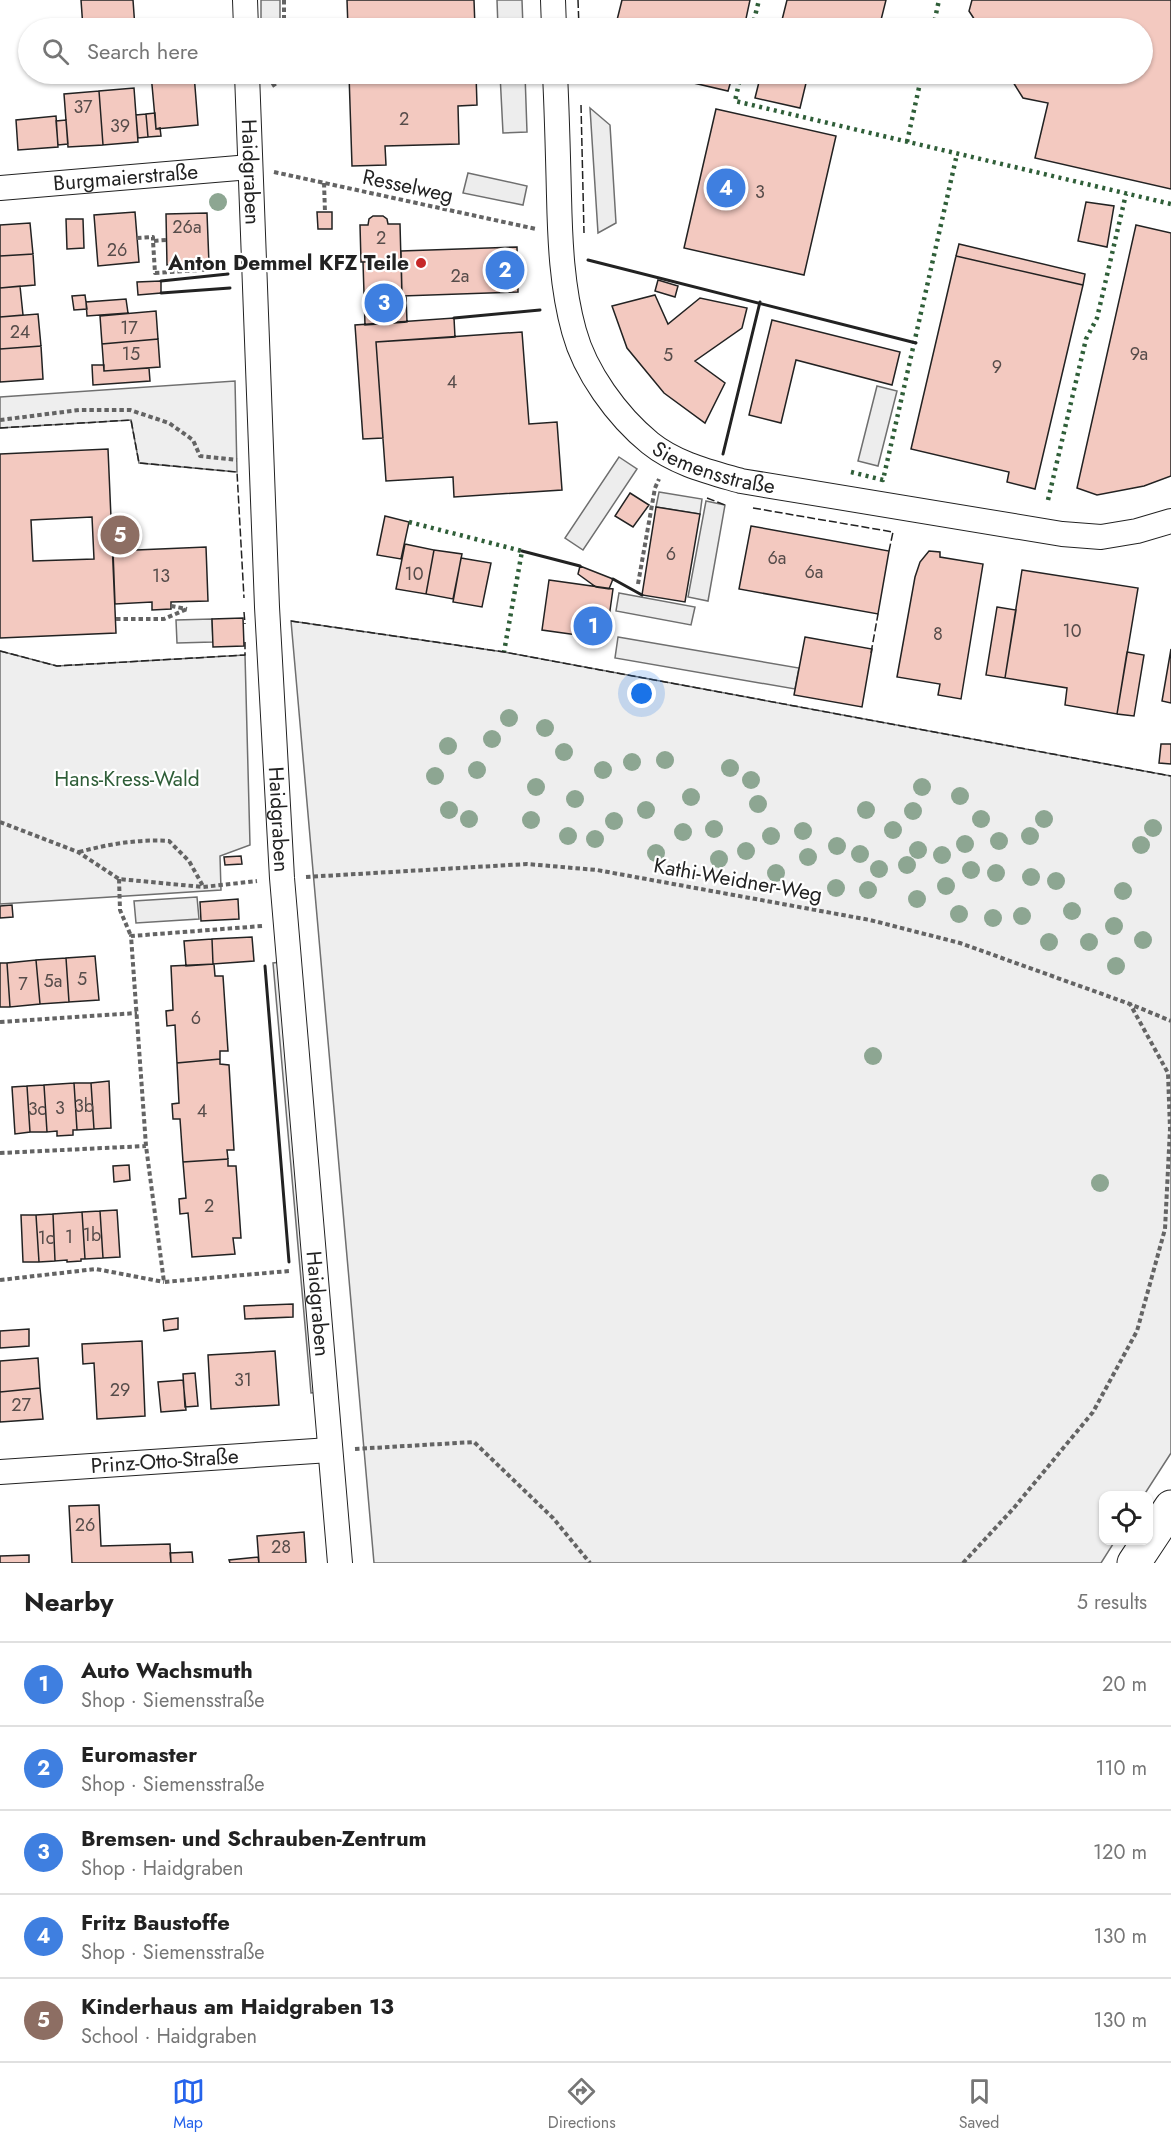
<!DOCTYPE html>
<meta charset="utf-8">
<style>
:root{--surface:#fff;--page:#f2f2f2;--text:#222;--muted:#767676;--line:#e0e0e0;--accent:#2563eb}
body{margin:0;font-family:Jost,sans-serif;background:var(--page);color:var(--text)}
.controls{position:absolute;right:18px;bottom:18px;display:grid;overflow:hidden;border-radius:12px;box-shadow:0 2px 4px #0004}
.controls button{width:54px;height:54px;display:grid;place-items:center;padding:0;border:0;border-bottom:2px solid var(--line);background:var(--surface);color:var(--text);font:30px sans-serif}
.you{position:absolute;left:642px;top:694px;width:21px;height:21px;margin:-15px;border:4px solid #fff;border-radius:50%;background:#1a73e8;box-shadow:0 0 0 9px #1a73e833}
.badge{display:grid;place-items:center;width:39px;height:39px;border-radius:50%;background:var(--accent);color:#fff;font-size:20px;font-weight:700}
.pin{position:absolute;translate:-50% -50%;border:3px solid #fff;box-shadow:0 2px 6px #0006}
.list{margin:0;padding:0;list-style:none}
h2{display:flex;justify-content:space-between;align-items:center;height:78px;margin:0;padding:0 24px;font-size:26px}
h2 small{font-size:20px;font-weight:400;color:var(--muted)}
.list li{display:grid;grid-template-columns:39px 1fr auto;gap:18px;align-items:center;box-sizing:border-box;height:84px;padding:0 24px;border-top:2px solid var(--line)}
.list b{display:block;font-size:22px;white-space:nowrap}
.list p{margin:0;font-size:20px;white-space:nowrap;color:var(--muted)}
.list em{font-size:20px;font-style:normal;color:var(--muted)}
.icon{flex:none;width:33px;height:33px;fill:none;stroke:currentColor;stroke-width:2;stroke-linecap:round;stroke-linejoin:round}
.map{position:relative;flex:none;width:1171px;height:1563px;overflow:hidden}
.search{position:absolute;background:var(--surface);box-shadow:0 2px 4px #0004;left:18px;right:18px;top:18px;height:66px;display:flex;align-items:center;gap:15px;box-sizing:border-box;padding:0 21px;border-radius:33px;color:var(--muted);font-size:22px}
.sheet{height:498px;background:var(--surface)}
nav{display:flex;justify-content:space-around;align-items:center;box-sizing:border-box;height:84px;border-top:2px solid var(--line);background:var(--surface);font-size:16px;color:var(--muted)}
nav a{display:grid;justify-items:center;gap:3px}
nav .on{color:var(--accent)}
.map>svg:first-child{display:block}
.green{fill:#eee;stroke:#6f6f6f;stroke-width:1.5}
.parking{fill:#ededed;stroke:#6f6f6f;stroke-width:1.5}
.building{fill:#f3c9c0;stroke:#222;stroke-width:1.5;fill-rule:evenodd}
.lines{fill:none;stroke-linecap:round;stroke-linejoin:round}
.minor-casing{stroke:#222;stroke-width:26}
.secondary-casing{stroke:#222;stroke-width:35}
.path{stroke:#646464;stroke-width:4;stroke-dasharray:4.5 3;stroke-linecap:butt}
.minor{stroke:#fff;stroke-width:24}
.secondary{stroke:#fff;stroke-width:33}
.hedge{stroke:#2f5e38;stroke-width:4.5;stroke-dasharray:3 4.5;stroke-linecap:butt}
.fence{stroke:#222;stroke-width:1.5;stroke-dasharray:8 3;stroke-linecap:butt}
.wall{stroke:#222;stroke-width:3}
.tree{fill:#8da692}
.poi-dot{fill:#c62828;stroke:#fff;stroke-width:2}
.labels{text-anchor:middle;stroke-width:4.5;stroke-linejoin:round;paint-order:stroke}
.number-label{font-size:18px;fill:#564c4a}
.street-label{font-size:21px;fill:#222;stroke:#fff}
.poi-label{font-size:21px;font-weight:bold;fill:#222;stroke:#fff;text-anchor:end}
.park-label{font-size:21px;fill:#2f5e38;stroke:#fff}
</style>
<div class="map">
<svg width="1171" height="1563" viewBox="0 0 1171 1563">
<rect width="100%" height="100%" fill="#fff"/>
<path class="green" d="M235,381L237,472L139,463L131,420L0,428V397Z
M291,621L504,652L1171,776V1453L1144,1495L1104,1496V1540L1115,1541L1101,1563H374Z
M0,651L57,666L245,655L250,845L220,856L221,890L0,904Z"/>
<path class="parking" d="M261,0H280V28H261Z
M497,0H522L523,28H498Z
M500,74H525L527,132L503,133Z
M590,108L610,125L616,223L598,233Z
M468,173L527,186L523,205L463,193Z
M877,386L897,391L878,466L858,461Z
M619,457L637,469L583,550L565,538Z
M659,492L702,499L700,514L656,507Z
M706,501L725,505L708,601L688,597Z
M619,593L695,607L691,625L616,611Z
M212,619L213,642L177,643L176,620Z
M618,637L799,668L795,689L615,658Z
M197,897L199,919L136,923L134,901Z
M281,962L320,1392L311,1393L273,963Z"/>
<path class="building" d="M81,0H133L135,28H83Z
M347,0H474L475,28H348Z
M622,0H750L744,28H615Z
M787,0H886L879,28H823L782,20Z
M972,0H1171V189L1035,158L1048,103L1023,98L1008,74H1142V28H980L969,11Z
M151,74H194L198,125L156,129Z
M349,74H476L477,105L458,106L459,144L385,146L386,165L352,166Z
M655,74H733L728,91Z
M761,74L806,83L800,108L755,98Z
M134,88L138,142L103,145L99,91Z
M99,91L103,145L68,147L64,94Z
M716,109L836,136L804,275L684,248Z
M155,113L156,129L160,128L161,136L148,137L146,114Z
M146,114L148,137L138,138L136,115Z
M56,116L58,147L18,150L16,120Z
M66,120L68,144L58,145L56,121Z
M1086,202L1114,206L1107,247L1078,241Z
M135,212L139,262L98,266L94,215Z
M317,212H332V229H318Z
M207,213L209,264L167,265L166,214Z
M373,216H383L387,219L388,224H400L401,261L361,262L360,225H368L369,219Z
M66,219H83L84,248L67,249Z
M30,223L33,254L0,256V225Z
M1136,225L1171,233V476L1144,486L1097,495L1077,488Z
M959,244L1085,274L1083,285L956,256Z
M517,247L518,292L402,296L401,251Z
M33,254L35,285L0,288V256Z
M956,256L1083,285L1035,489L1007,482L1009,472L911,449Z
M401,261L402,296H406L407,322L365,325L363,262Z
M658,280L678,286L675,297L655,291Z
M161,281V293L138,295L137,282Z
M20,286L23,315L0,317V288Z
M85,295L87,309L74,310L72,296Z
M655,295L668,324L700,298L747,308L742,328L695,361L725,383L705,423L664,393L627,348L612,306Z
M126,299L128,313L87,316L86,302Z
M156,311L158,339L102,344L100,316Z
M38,314L41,346L0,349V317Z
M454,318L455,337L376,342L383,438L363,439L355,325Z
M772,320L900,352L892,385L796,360L781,423L749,415Z
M522,332L529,424L557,422L562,490L454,497L453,477L386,481L376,342Z
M158,339L160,367L104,371L102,344Z
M41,346L43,379L0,382V349Z
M92,365H104V371L149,368L150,381L93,385Z
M108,449L116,633L0,638V454ZM92,517L94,559L33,561L31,520Z
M630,493L649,505L633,527L615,516Z
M656,507L700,514L685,602L642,595Z
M385,516L409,522L401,559L377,555Z
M751,526L889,551L878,614L739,589Z
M405,544L434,550L426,594L396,589Z
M206,547L208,601L171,602V609L152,610V602L115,604L113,551Z
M434,550L462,554L453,599L426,594Z
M929,551L940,552V557L983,564L961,699L938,695L940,684L897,677L915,577L920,562Z
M461,558L491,563L482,607L453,602Z
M580,566L613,579L609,589L596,587L578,574Z
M1022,570L1138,588L1117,714L1065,705L1067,688L1005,678Z
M549,580L613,589L606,639L542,630Z
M997,607L1016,610L1005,678L986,675Z
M243,618L244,646L213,647L212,619Z
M805,637L872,649L862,707L794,695Z
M1171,649V703L1162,701Z
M1127,652L1144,655L1134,716L1117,714Z
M1161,744H1171V764L1159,763Z
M241,856L242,864L225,865L224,857Z
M238,899L239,919L201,921L200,902Z
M12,905L13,917L0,918V906Z
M252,937L254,961L213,964L212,939Z
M212,939L213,964L186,966L184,941Z
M95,956L99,1000L69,1002L66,958Z
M66,958L69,1002L40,1004L36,960Z
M36,960L40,1004L10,1007L7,963Z
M0,963H7L10,1007H0Z
M214,964L215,976H223L228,1051H220V1059L177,1063L175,1025L167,1026L166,1011L173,1010L171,966Z
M220,1059V1064L229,1065L234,1150H227L228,1159L183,1162L180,1119H173L172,1104L179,1103L177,1063Z
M109,1081L111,1128L94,1129L91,1083Z
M74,1083H91L94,1129L77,1130Z
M74,1083L77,1130H73V1135L57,1136V1131L47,1132L44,1085Z
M44,1085L47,1132H30L27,1086Z
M27,1086L30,1132L15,1134L12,1087Z
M228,1159V1166H236L241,1238H233L235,1254L192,1257L188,1213L180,1214L179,1199L186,1198L183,1162Z
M129,1165L130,1180L114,1182L113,1166Z
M117,1210L120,1257L103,1258L100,1211Z
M100,1211L103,1258L85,1259L82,1212Z
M82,1212L85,1259H81V1261L67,1262V1260L55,1261L53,1214Z
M53,1214L55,1261L39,1262L36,1215Z
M21,1215H36L39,1262H23Z
M293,1304V1317L245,1319L244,1306Z
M178,1318V1329L164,1331L163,1320Z
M29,1329V1346L0,1348V1331Z
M142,1341L145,1416L97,1419L94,1363L83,1364L82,1344Z
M275,1351L279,1405L211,1409L208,1355Z
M38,1358L40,1388L0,1392V1361Z
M195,1373L198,1406L185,1407L183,1374Z
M183,1380L186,1410L161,1412L158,1382Z
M40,1388L43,1419L0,1422V1392Z
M99,1505L101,1546L170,1544L171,1563H72L69,1506Z
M304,1532L306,1563H259L257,1536Z
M192,1552L193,1563H171L170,1553Z
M29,1555V1563H0V1556Z
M258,1557L259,1563H230L229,1560Z"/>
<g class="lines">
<defs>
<g id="minor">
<path d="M245,0L246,28"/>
<path d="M553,0L554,28"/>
<path id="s1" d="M247,74L267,607L282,878L340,1563"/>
<path id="s2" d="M555,74C557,114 558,155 559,196C560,241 562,288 574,331C585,372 617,416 650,443C676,464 710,472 741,481L1062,534L1101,537L1137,531L1171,521"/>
<path id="s3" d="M0,188L250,167"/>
<path id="s4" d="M0,1472L330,1450"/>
</g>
<path id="secondary" d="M1134,1563L1171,1507"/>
</defs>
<use href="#minor" class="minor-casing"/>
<use href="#secondary" class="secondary-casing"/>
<path class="path" d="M284,0V28
M150,28L169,23L220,20
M272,86L284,78V74
M274,172L536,229
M324,183L325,212
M137,238L153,237V241
M166,240L153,241L155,273L229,268
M0,420L79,410H130L169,423L193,440L200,456L237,460
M638,584L655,488L659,479
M171,606L187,609
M116,619H164L187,609
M0,822L78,852L119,879L203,887L257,881
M79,852C109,844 138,839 169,841L189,861L203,886
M306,877L527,864L597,870L870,920L960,943L1130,1004L1171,1021
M119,879L120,910L131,936
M262,926L131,936L146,1146L164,1282L289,1271
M0,1022L137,1013
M0,1153L146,1146
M0,1280L96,1269L164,1282
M355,1449L474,1442L553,1518L590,1563
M963,1563L1013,1509L1093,1412L1137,1331L1165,1229L1170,1129L1168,1073L1130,1004"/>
<use href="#minor" class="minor"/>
<use href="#secondary" class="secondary"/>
<path class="hedge" d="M752,28L759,0
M933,28L939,0
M741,74L735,101L1171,204
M907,142L922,74
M851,472L883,480L957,154
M1048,500L1086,339L1097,318L1126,194
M409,522L522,551L504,652"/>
<path class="fence" d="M578,0L579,28
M581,105L584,233
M0,428L131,420L139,463L237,472L244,598
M707,498L725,505
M753,508L893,532L889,551
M244,612L245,624
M291,621L504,652L1171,776
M0,651L57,666L245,655V642
M871,653L878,614"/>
<path class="wall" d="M588,260L916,343
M161,281L228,274
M161,293L230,288
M454,318L540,310
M723,454L760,302
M522,551L580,566
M613,579L642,595
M265,966L289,1262"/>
</g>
<g class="tree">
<circle cx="218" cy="202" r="9"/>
<circle cx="509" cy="718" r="9"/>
<circle cx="545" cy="728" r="9"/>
<circle cx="492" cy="739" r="9"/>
<circle cx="448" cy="746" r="9"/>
<circle cx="564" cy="752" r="9"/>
<circle cx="665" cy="760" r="9"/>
<circle cx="632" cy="762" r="9"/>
<circle cx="730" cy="768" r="9"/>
<circle cx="477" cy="770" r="9"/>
<circle cx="603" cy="770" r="9"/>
<circle cx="435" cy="776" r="9"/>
<circle cx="751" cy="780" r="9"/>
<circle cx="536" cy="787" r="9"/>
<circle cx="922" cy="787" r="9"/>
<circle cx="960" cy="796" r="9"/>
<circle cx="691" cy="797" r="9"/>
<circle cx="575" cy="799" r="9"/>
<circle cx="758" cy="804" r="9"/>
<circle cx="449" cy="810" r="9"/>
<circle cx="646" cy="810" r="9"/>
<circle cx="866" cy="810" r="9"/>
<circle cx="913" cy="811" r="9"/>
<circle cx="469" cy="819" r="9"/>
<circle cx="981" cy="819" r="9"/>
<circle cx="1044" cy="819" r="9"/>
<circle cx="531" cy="820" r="9"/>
<circle cx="614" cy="821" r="9"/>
<circle cx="1153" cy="828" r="9"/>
<circle cx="714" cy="829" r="9"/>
<circle cx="893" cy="830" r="9"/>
<circle cx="803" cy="831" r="9"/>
<circle cx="683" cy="832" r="9"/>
<circle cx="568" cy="836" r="9"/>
<circle cx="771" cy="836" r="9"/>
<circle cx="1030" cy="836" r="9"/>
<circle cx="595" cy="839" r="9"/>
<circle cx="999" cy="841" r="9"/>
<circle cx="965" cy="844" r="9"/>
<circle cx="1141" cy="845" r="9"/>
<circle cx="837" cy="846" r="9"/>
<circle cx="918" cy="850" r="9"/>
<circle cx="746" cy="851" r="9"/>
<circle cx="656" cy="853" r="9"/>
<circle cx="860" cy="854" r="9"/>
<circle cx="942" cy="855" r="9"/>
<circle cx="808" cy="857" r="9"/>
<circle cx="719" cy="859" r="9"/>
<circle cx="907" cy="865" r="9"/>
<circle cx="879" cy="869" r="9"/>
<circle cx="971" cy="870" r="9"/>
<circle cx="776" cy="873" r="9"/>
<circle cx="996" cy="873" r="9"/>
<circle cx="1031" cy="877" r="9"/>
<circle cx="1056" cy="881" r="9"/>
<circle cx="946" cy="886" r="9"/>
<circle cx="836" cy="888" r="9"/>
<circle cx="868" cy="890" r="9"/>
<circle cx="1123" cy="891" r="9"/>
<circle cx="917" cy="899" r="9"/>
<circle cx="1072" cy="911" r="9"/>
<circle cx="959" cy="914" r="9"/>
<circle cx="1022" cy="916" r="9"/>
<circle cx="993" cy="918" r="9"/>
<circle cx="1114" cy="926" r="9"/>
<circle cx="1143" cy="940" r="9"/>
<circle cx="1049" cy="942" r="9"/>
<circle cx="1089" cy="942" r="9"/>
<circle cx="1116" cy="966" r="9"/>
<circle cx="873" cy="1056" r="9"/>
<circle cx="1100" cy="1183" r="9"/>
</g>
<circle class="poi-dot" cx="421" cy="263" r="6"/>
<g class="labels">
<g class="number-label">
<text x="83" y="113">37</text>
<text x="404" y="125">2</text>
<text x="120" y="132">39</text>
<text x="760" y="198">3</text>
<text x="187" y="233">26a</text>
<text x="381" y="244">2</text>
<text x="117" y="256">26</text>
<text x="460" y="282">2a</text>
<text x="129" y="334">17</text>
<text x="20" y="338">24</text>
<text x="131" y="360">15</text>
<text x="1139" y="360">9a</text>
<text x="668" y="361">5</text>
<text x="997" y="373">9</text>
<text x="452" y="388">4</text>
<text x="671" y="560">6</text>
<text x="777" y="564">6a</text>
<text x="814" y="578">6a</text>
<text x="414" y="580">10</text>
<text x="161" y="582">13</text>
<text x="1072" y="637">10</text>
<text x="938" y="640">8</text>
<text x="82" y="985">5</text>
<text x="53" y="987">5a</text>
<text x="23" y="990">7</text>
<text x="196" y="1024">6</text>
<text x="84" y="1112">3b</text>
<text x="60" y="1114">3</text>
<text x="37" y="1115">3c</text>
<text x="202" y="1117">4</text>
<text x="209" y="1212">2</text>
<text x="92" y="1241">1b</text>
<text x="69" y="1243">1</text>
<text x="46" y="1244">1c</text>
<text x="243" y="1386">31</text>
<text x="120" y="1396">29</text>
<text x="21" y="1411">27</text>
<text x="85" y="1531">26</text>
<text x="281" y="1553">28</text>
</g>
<g class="street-label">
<text dy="7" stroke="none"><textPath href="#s1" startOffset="98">Haidgraben</textPath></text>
<text dy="7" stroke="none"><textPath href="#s3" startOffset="126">Burgmaierstraße</textPath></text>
<text transform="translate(408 186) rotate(12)" y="7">Resselweg</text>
<text dy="7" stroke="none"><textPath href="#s2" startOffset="465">Siemensstraße</textPath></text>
<text dy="7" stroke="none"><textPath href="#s1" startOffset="746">Haidgraben</textPath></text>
<text transform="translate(738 880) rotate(10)" y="7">Kathi-Weidner-Weg</text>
<text dy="7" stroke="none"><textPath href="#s1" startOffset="1232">Haidgraben</textPath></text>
<text dy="7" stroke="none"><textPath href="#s4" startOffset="165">Prinz-Otto-Straße</textPath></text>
</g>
<g class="poi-label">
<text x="409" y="270">Anton Demmel KFZ Teile</text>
</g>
<g class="park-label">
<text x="127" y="786">Hans-Kress-Wald</text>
</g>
</g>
</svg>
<div class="controls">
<button><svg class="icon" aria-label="locate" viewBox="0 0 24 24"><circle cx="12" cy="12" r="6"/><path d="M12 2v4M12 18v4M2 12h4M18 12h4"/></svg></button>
</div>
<div class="you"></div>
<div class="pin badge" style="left:593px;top:626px;background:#3f7fe0">1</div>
<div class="pin badge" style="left:505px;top:270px;background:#3f7fe0">2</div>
<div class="pin badge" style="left:384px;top:303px;background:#3f7fe0">3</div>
<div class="pin badge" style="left:726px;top:188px;background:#3f7fe0">4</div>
<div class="pin badge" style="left:120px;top:535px;background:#8d6e63">5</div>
<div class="search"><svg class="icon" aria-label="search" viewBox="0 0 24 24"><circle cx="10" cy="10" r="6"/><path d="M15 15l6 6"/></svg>Search here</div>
</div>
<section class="sheet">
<h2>Nearby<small>5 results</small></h2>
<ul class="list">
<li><span class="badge" style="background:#3f7fe0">1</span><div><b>Auto Wachsmuth</b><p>Shop · Siemensstraße</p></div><em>20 m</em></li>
<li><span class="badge" style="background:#3f7fe0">2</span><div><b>Euromaster</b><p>Shop · Siemensstraße</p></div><em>110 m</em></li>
<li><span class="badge" style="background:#3f7fe0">3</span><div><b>Bremsen- und Schrauben-Zentrum</b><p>Shop · Haidgraben</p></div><em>120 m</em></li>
<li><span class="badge" style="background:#3f7fe0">4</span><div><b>Fritz Baustoffe</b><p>Shop · Siemensstraße</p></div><em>130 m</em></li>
<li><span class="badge" style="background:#8d6e63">5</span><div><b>Kinderhaus am Haidgraben 13</b><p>School · Haidgraben</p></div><em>130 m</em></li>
</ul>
</section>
<nav>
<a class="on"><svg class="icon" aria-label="map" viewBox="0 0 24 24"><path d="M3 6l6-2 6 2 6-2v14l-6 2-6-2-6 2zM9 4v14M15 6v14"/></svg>Map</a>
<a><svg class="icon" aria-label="directions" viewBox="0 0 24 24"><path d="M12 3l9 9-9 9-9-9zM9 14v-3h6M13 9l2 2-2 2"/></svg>Directions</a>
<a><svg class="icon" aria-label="saved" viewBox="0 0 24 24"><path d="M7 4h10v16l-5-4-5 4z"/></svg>Saved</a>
</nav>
